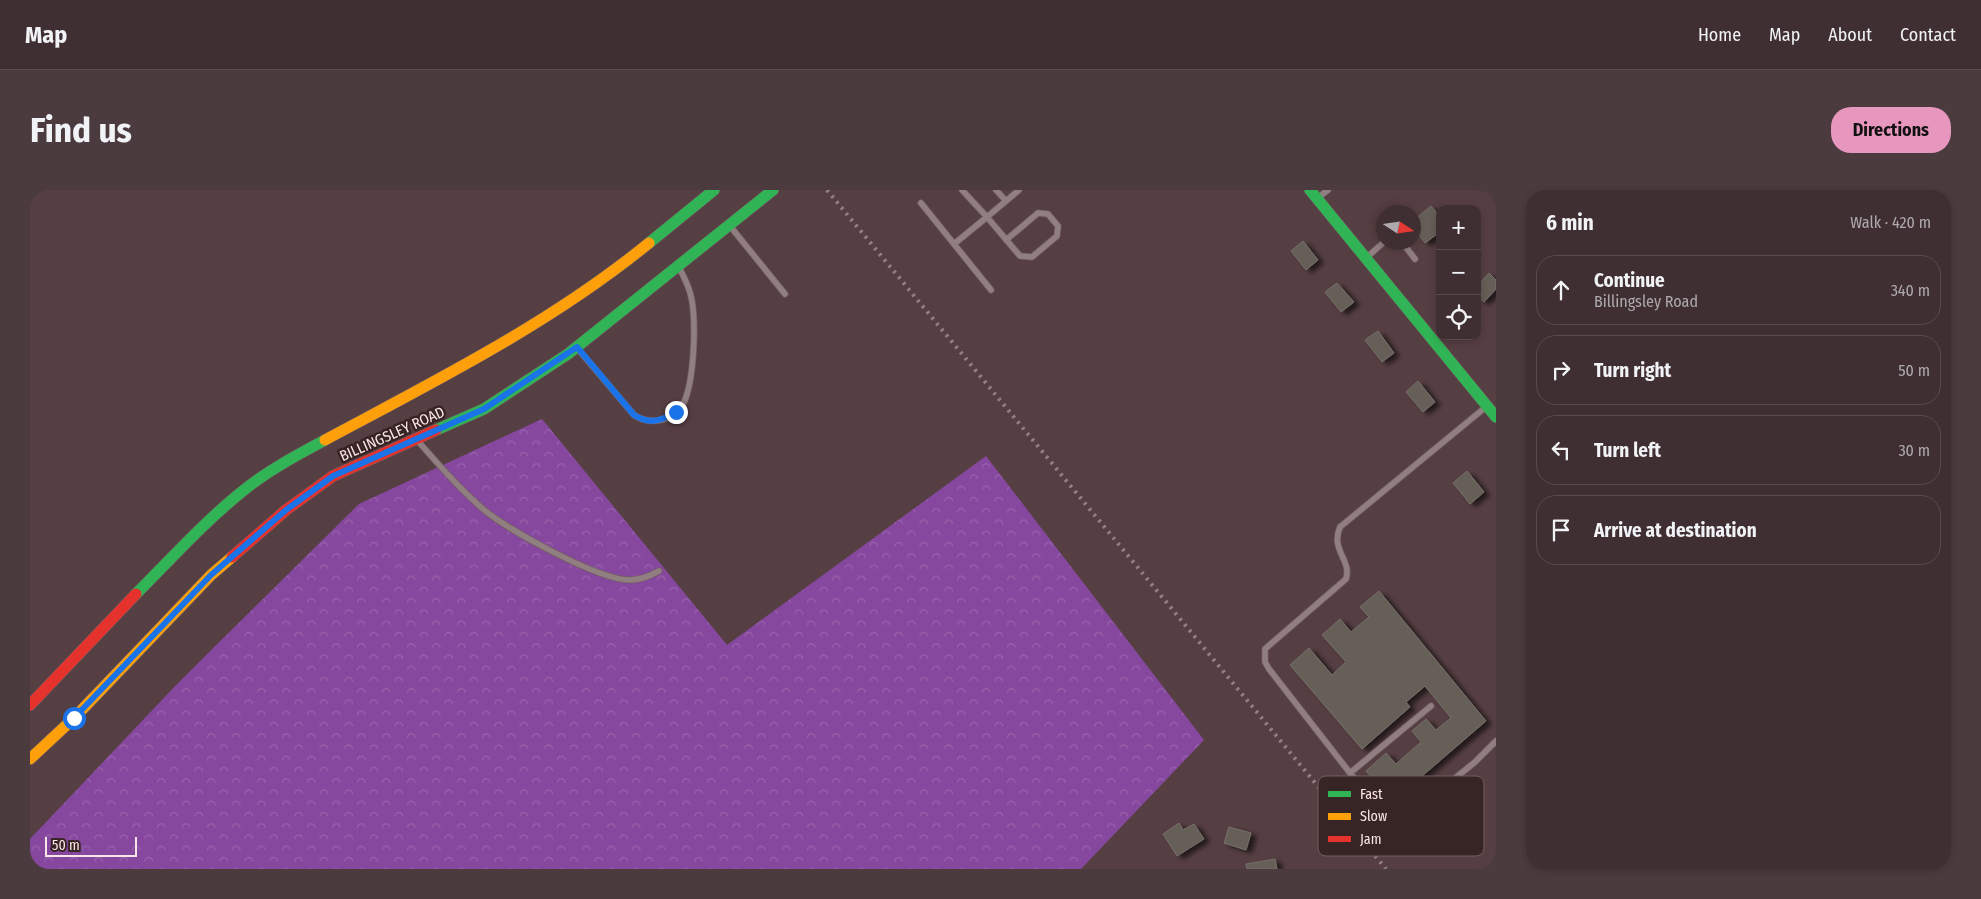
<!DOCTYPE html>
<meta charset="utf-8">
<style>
:root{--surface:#402f32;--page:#4b3b3e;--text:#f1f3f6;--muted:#aea9ac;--line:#594a4d;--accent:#e797bd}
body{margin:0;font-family:"Fira Sans Condensed",sans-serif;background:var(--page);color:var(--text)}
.controls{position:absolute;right:15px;top:15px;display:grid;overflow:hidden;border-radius:10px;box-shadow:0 2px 8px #0003}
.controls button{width:45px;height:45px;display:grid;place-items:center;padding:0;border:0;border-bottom:1px solid var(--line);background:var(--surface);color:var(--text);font:25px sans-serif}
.compass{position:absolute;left:1346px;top:15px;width:45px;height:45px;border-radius:50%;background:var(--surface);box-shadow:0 2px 8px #0003;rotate:102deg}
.scale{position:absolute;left:15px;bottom:12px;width:92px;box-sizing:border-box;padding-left:5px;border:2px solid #fce6e7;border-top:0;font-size:14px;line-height:18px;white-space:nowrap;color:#fce6e7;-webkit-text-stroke:4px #372425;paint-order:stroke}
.stop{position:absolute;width:15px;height:15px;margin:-11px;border:4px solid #1a73e8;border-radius:50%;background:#fff}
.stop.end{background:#1a73e8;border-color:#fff;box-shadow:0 1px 5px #0008}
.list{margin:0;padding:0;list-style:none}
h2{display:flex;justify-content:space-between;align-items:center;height:65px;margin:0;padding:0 20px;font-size:21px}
h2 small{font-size:16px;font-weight:400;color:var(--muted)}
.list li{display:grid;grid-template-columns:32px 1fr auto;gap:15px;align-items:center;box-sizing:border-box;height:70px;margin:0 10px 10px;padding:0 10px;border:1px solid var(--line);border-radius:20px}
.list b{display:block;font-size:19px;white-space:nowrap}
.list p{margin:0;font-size:16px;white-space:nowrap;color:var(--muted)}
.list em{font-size:16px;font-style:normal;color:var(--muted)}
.icon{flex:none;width:28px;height:28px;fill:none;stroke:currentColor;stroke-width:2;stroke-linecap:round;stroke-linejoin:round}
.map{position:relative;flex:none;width:1466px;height:679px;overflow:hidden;border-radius:20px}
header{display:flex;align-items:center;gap:30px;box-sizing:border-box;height:70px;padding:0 25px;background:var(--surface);border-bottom:1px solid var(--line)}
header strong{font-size:24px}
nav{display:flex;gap:28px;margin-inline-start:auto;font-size:18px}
.intro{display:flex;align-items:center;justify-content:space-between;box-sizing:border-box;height:120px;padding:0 30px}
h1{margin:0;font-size:35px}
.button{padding:12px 22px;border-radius:20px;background:var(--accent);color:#111;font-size:18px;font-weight:700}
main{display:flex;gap:30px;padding:0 30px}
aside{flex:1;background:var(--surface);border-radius:20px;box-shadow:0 2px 8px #0003}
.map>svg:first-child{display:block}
.forest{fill:url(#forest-crowns)}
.building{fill:#655e58;stroke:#76706b;filter:url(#shadow)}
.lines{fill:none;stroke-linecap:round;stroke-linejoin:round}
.lane-casing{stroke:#705d60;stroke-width:7}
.fast-casing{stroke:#705d60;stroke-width:12}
.slow-casing{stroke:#705d60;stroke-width:12}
.jam-casing{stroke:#705d60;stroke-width:12}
.lane{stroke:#907e80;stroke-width:5.5}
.fast{stroke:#30b455;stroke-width:11}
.slow{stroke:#ff9f0a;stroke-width:11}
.jam{stroke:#e5322d;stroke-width:11}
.rail{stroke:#928083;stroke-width:4;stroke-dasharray:2.5 5;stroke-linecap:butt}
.route{stroke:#1a73e8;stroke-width:6}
.labels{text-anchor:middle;stroke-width:5;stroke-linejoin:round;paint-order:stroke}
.street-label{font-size:15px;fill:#fce6e7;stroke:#372425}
.key{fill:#372425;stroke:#725e5f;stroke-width:1}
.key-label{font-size:14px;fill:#fce6e7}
</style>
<header>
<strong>Map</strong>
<nav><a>Home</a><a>Map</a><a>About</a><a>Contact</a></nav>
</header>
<div class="intro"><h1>Find us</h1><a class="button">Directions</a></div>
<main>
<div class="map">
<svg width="1466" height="679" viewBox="0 0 1466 679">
<defs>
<pattern id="forest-crowns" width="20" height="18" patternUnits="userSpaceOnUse" patternTransform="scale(1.25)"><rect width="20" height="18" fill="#86489f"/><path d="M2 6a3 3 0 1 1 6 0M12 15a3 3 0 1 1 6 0" fill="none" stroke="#9862ac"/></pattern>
<filter id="shadow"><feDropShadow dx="5.5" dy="3" stdDeviation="2.5" flood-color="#0009"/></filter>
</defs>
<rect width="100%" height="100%" fill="#563f42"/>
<path class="forest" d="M512,229L697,455L956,266L1174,550L1051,679H0V649L150,491L329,314Z"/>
<path class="building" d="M1401,16L1410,27V42L1395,53L1384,38V30Z
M1273,51L1288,70L1276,80L1261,61Z
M1459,83L1466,90V99L1454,112L1447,106V96Z
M1307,93L1324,112L1311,122L1295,102Z
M1348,141L1364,163L1352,172L1335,150Z
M1388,191L1405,212L1393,222L1376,202Z
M1437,281L1454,302L1440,314L1423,293Z
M1349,401L1456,531L1363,611L1336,581L1356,563L1366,574L1391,552L1382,541L1396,529L1406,540L1421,528L1395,496L1376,512L1380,517L1332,559L1260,475L1279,458L1302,485L1316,472L1292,445L1310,429L1321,442L1339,427L1330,417Z
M1149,633L1153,640L1164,634L1174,649L1147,666L1133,644Z
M1199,637L1221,643L1216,660L1194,653Z
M1245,669L1247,679H1217L1216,674Z"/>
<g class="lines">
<defs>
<path id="lane" d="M932,0L957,27L989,0
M966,0L976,11
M1289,7L1298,0
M891,13L961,100
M700,36L755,104
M1372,52L1385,69
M924,54L957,27L990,66L1002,67L1027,46L1028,36L1018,24L1008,23L976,50
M1336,68L1354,52
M548,159L604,225C621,236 646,231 655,210C664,187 666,135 662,111C660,98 655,88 648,76
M387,250C408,274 429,298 453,319C478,340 568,390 600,390C611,390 620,386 629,381
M1401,516L1320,583L1239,479L1235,472V459L1316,389C1322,370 1300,360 1310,337L1457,216
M1320,583L1355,624C1365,628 1372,628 1382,623L1445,572L1466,551"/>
<path id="fast" d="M1280,0L1466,227
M619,53L684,0
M406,240L454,219L538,164L743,0
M106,404C141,369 175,331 214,300C239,280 267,265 295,250"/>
<path id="slow" d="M295,250C407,190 521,133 619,53
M0,569L44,528L181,385L202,367"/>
<path id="jam" d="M202,367L256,320L303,286L406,240
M0,515L106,404"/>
</defs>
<use href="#lane" class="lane-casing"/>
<use href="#fast" class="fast-casing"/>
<use href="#slow" class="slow-casing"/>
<use href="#jam" class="jam-casing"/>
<use href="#lane" class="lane"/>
<use href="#fast" class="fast"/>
<use href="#slow" class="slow"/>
<use href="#jam" class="jam"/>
<path class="rail" d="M797,0L1356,679"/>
</g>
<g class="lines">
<path class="route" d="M44,528L181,385L256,320L303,286L454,219L547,157L604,225C620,235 631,231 646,222"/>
</g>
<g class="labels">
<g class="street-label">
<text transform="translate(362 244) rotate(-24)" y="5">BILLINGSLEY ROAD</text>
</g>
</g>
<rect x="1288" y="586" width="166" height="80" rx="8" class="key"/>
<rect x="1298" y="601" width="23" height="6" fill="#30b455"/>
<rect x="1298" y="623" width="23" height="7" fill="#ff9f0a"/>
<rect x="1298" y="646" width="23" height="6" fill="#e5322d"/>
<g class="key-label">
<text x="1330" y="609">Fast</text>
<text x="1330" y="631">Slow</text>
<text x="1330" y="654">Jam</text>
</g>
</svg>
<div class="controls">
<button>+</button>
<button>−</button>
<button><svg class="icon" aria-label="locate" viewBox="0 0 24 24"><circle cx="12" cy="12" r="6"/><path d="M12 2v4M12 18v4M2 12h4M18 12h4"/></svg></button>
</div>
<svg class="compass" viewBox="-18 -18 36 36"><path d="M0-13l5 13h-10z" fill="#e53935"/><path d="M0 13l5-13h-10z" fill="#aea9ac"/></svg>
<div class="scale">50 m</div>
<div class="stop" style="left:44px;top:528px"></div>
<div class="stop end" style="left:646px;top:222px"></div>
</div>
<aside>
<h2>6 min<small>Walk · 420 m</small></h2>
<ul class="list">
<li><svg class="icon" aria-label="ahead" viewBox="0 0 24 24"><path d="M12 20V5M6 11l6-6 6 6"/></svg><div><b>Continue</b><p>Billingsley Road</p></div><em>340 m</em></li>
<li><svg class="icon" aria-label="right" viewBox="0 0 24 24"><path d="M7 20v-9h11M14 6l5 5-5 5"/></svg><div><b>Turn right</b></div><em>50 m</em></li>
<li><svg class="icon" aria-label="left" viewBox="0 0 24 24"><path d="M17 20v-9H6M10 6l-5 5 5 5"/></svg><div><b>Turn left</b></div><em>30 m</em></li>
<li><svg class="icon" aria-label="arrive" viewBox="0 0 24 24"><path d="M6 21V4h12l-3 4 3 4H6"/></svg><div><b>Arrive at destination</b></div></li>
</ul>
</aside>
</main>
